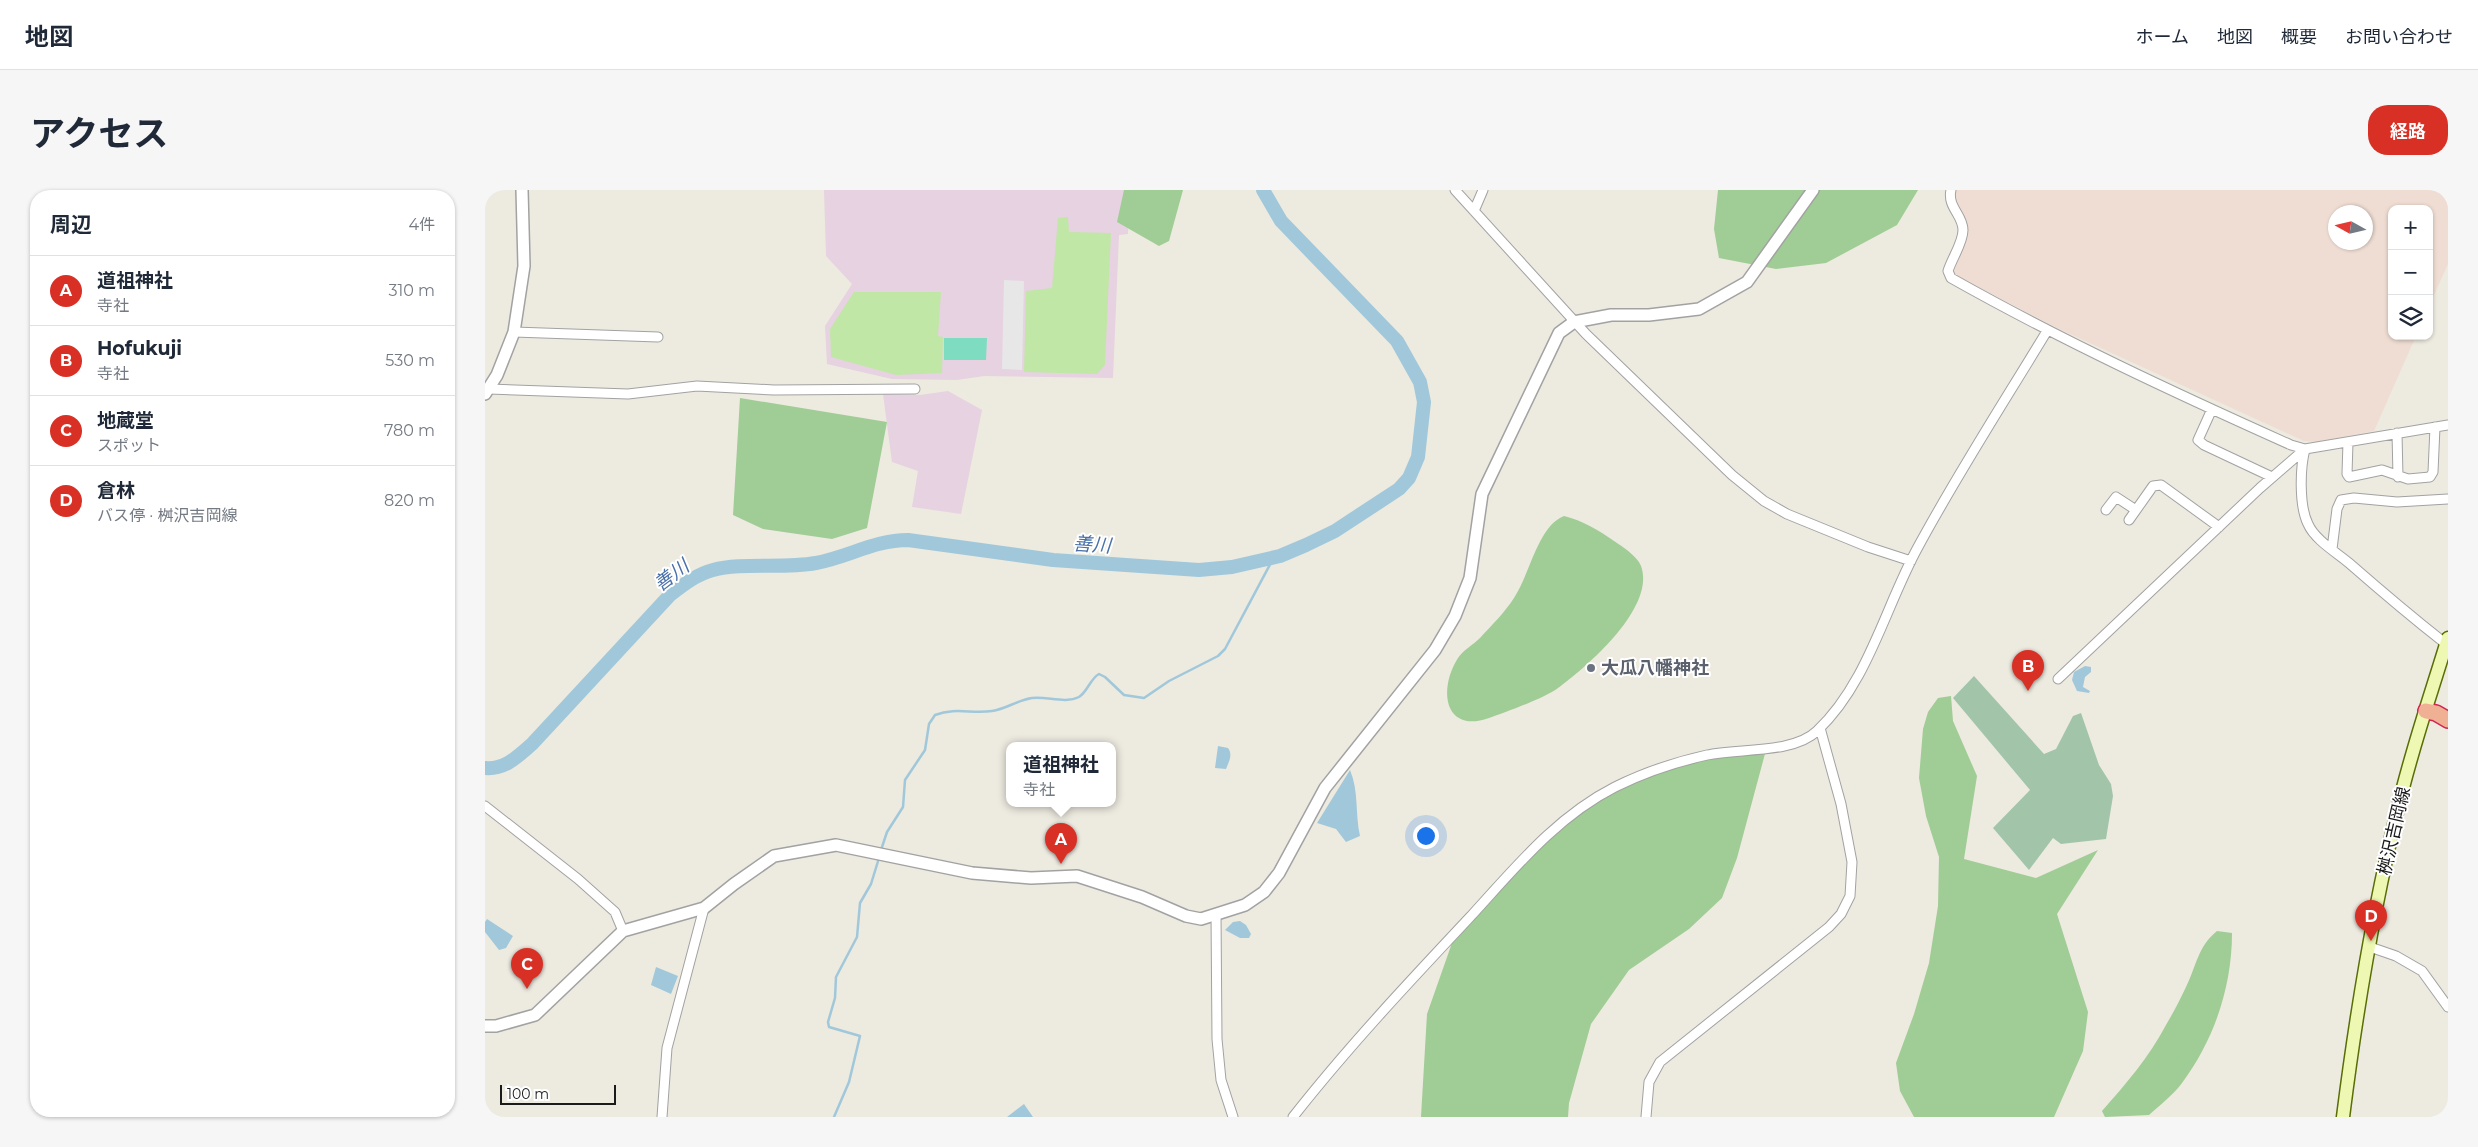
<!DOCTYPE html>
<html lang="ja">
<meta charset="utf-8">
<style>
:root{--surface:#fff;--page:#f6f6f7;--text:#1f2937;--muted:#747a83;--line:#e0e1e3;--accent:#d93025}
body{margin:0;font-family:Montserrat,"Noto Sans JP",sans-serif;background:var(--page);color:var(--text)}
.controls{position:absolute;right:15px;top:15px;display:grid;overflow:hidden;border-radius:10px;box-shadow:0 1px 4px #0004}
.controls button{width:45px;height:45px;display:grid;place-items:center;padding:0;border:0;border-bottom:1px solid var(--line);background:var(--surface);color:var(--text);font:25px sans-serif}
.compass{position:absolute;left:1843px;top:15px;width:45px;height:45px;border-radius:50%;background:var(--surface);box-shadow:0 1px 4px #0004;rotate:278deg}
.scale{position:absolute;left:15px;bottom:12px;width:116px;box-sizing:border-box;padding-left:5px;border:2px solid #1b1b1b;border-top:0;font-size:14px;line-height:18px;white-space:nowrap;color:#1b1b1b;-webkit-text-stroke:4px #fff;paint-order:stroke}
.you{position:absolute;left:940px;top:645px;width:18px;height:18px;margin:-12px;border:4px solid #fff;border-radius:50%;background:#1a73e8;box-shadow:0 0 0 8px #1a73e833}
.badge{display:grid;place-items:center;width:32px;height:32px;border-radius:50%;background:var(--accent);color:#fff;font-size:16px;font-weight:700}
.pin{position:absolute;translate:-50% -41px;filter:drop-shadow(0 1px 2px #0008)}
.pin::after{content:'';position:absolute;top:26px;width:18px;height:15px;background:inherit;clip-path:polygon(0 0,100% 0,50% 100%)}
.popup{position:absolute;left:521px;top:552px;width:110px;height:65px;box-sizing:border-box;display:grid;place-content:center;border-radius:10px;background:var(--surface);filter:drop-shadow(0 1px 4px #0005);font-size:16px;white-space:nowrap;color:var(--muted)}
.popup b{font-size:19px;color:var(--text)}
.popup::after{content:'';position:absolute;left:50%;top:100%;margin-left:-10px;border:10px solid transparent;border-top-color:var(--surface)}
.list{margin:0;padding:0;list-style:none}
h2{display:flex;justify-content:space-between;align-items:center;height:65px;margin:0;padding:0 20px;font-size:21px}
h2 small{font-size:16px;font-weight:400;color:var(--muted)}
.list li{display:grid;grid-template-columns:32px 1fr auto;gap:15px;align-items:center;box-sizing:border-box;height:70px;padding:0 20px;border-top:1px solid var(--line)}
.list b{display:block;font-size:19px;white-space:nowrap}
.list p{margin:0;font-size:16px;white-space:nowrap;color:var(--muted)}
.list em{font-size:16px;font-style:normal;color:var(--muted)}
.icon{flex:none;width:28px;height:28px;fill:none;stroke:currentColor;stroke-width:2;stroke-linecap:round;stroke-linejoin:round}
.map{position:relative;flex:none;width:1963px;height:927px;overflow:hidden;border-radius:20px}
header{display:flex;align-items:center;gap:30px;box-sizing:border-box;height:70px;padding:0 25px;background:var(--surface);border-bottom:1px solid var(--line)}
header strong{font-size:24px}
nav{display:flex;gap:28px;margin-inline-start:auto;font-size:18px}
.intro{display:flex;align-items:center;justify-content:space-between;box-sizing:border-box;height:120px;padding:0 30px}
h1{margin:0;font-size:35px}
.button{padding:12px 22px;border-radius:20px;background:var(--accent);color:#fff;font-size:18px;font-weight:700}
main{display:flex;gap:30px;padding:0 30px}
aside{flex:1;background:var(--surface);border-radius:20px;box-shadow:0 1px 4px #0004}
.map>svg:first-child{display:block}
.industrial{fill:#e6d2e0}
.military{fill:#efddd3;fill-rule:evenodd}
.grass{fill:#c0e7a6}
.forest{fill:#a0cc95}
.cemetery{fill:#a2c5aa}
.pitch{fill:#7edcc0}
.parking{fill:#e7e7e7}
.water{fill:#a0c8da}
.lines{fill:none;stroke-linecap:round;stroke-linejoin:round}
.stream{stroke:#a0c8da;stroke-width:2.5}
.river{stroke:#a0c8da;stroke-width:14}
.minor-casing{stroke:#a2a2a2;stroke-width:11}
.tertiary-casing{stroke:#a2a2a2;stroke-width:14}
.secondary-casing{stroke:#596e06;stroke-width:15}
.trunk-casing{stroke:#d22551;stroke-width:18}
.minor{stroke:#fff;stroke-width:9}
.tertiary{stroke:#fff;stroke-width:11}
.secondary{stroke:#eef8b3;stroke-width:12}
.trunk{stroke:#efb094;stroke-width:15}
.worship-dot{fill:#6b7280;stroke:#fff;stroke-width:2}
.labels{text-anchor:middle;stroke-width:4;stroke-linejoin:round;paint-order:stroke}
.worship-label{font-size:18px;font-weight:bold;fill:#5b616d;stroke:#fff;text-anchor:start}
.street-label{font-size:18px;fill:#1b1b1b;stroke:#fff}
.water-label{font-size:19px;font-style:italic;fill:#4a70a8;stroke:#fff}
</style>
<header>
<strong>地図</strong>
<nav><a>ホーム</a><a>地図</a><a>概要</a><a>お問い合わせ</a></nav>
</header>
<div class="intro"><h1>アクセス</h1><a class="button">経路</a></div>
<main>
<aside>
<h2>周辺<small>4件</small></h2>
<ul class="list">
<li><span class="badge">A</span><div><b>道祖神社</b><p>寺社</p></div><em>310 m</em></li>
<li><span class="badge">B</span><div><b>Hofukuji</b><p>寺社</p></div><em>530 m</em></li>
<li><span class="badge">C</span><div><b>地蔵堂</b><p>スポット</p></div><em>780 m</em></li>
<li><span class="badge">D</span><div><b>倉林</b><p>バス停 · 桝沢吉岡線</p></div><em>820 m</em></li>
</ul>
</aside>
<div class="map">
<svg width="1963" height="927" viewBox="0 0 1963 927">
<rect width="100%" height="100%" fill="#edeae0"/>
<path class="industrial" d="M339,0H644L643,44L634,45L628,188L499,186L472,190L407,189L342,174L340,136L367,94L341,66Z
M463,201L497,220L476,324L427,317L433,281L407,272L398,204L435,205Z"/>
<path class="military" d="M1469,0H1963V74L1944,116V19H1907V146H1931L1889,241L1831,252L1819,251L1572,138L1470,85L1468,75L1482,44V31L1467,5ZM1850,22H1880V52H1850Z"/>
<path class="grass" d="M583,27L584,42L626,43L620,175L612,184L539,182L541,101L567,98L573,28Z
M369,102H456L453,146L458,147L457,183L411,185L346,167L345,139Z"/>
<path class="forest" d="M639,0H698L684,51L674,56L632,32Z
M1233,0H1433L1412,35L1341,73L1291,79L1234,68L1229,39Z
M255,208L402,232L382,338L347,349L278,339L248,325Z
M1079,326C1098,331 1112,339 1129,351C1137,356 1153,367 1156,376C1171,417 1103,476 1073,498C1060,508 1021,522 1004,528C959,544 953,499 973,468C978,460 988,455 995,448C1007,435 1020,422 1029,408C1045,384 1053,336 1079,326Z
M1466,506L1468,531L1492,586L1479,669L1551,688L1613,660L1572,724L1603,822L1598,861L1569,927H1429L1415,901L1411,873L1429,824L1444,773L1453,716L1454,667L1441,626L1434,588L1438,539L1443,522L1453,508Z
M1281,560L1252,668L1237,708L1204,739L1144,780L1106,834L1084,913L1083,927H936L942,824L967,753L1004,698L1084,625L1157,581L1223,562Z
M1732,741L1747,743C1747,797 1729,850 1697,893C1688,905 1675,915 1664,925L1620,927L1617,921C1641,894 1664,867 1681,835C1688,823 1695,810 1701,797C1711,777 1713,756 1732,741Z"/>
<path class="cemetery" d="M1489,486L1559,564L1571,559L1588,526L1596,523L1614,575L1626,594L1628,606L1621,649L1576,654L1568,648L1544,680L1508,638L1545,600L1468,508Z"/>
<path class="pitch" d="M459,148H502L501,170H459Z"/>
<path class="parking" d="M519,90L539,91L537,180L517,179Z"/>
<path class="water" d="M1600,476L1606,477V482L1600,487L1598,497L1605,501L1604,503L1592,501L1587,490L1589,482Z
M733,556L743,558C748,565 744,571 741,579L730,578Z
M865,580C874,601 870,624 875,646L861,652L851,639L832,633Z
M2,729L28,746L21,758L14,760L0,742V732Z
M755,731L761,735L766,744L764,748H755L740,740L748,732Z
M171,777L193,786L186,804L166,795Z
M539,914L548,927H522Z"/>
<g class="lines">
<path class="stream" d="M396,660L402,642L418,617L420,590L440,560L444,534L450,525C471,517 486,524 507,521C521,519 533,510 547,508C562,506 580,514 594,507C603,501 605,489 614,484L620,487L639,505L659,508L684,491L733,466L740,459L789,367
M349,927L364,892L375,846L344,837L343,832L350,808L351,787L372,747L375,713L386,694L394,668"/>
<path class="river" d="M0,578C20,580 33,566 47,554L185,405C198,395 212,384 228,380C257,372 298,379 331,373C363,367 390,350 423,350L568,370L714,380L747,377L795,366L821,355L850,341L914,299L924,288L933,267L939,212L935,192L912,151L796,31L778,0"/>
<defs>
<path id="minor" d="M970,0L1101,144L1247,285L1279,311L1302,324L1383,357L1426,371
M1466,0C1462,17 1478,25 1478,40C1478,53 1467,68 1463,81L1466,88C1576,150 1690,203 1806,255L1820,259L1963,235
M989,21L998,0
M29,142L173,147
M4,199L143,204L212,196L289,200L430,199
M1727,219L1713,250L1719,255L1787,287
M1912,243L1913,287
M1863,252L1862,284L1864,287L1897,280L1923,289L1945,287L1948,282L1950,237
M1820,259C1815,278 1814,316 1823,334C1830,350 1851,362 1864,373C1896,401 1928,428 1961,454
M1621,320L1631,307L1651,320
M1644,330L1668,296L1676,295L1734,337
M1847,359L1852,319L1856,310L1869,308L1912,312L1963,309
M1573,489L1775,298L1820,259
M0,616L93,689L130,722L138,741
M731,724L732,849L736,890L748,927
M1885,757L1911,766L1937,781L1963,817
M177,927L182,858L219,718
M808,927C863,857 925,791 986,726C1030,678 1071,627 1130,597C1158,583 1191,572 1222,565C1253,558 1308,564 1332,541C1383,493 1400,417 1433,357C1473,283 1519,212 1562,141
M1161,927L1164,892L1175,872L1344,737L1356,724L1365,706L1367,672L1356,614L1335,538"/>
<path id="tertiary" d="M0,204L12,185L29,142L39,76L37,0
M0,836H11L50,825L138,741L219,718L249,694L289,666L351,655L487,683L546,688L592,686L657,707L701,726L716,729L760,715L779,702L794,683L840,598L950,460L970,426L985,388L997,304L1074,143L1089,132L1126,125H1164L1214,119L1262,92L1328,0"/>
<path id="secondary" d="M1858,927C1871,824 1888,720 1913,618C1926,561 1946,504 1963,448"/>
<path id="trunk" d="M1941,521L1951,523L1963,530"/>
</defs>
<use href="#minor" class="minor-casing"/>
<use href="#tertiary" class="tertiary-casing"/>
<use href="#secondary" class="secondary-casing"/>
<use href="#trunk" class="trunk-casing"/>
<use href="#minor" class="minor"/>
<use href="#tertiary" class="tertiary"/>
<use href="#secondary" class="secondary"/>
<use href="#trunk" class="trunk"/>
</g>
<circle class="worship-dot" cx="1106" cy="478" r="5"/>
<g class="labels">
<g class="worship-label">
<text x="1116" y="484">大瓜八幡神社</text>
</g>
<g class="street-label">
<text transform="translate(1909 641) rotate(-77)" y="6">桝沢吉岡線</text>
</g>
<g class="water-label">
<text transform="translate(607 354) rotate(4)" y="7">善川</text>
<text transform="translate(186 385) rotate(-37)" y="7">善川</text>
</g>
</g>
</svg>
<div class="controls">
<button>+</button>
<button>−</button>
<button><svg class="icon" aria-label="layers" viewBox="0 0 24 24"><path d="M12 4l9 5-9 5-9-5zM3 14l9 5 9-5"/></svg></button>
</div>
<svg class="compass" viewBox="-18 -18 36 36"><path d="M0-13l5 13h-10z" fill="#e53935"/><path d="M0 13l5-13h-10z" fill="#747a83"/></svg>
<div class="scale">100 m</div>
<div class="you"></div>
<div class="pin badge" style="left:576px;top:674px">A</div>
<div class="popup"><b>道祖神社</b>寺社</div>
<div class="pin badge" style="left:1543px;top:501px">B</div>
<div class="pin badge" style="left:42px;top:799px">C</div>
<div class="pin badge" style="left:1886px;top:751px">D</div>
</div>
</main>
